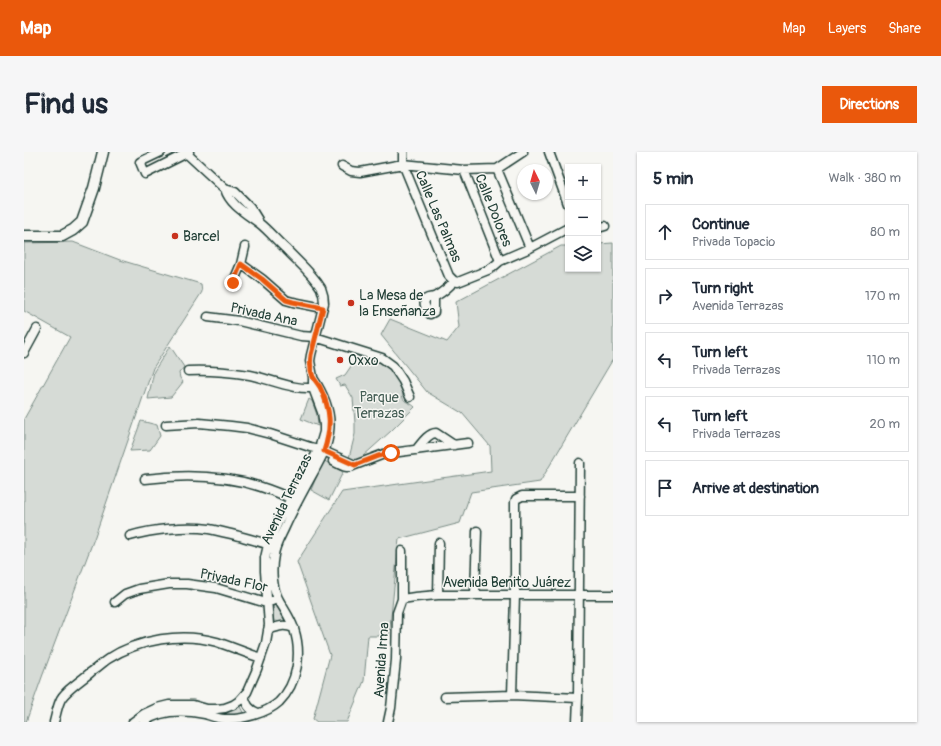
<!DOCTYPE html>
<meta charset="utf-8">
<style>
:root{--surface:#fff;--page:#f6f6f7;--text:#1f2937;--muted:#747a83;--line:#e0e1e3;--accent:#ea580c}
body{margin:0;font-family:Pangolin,sans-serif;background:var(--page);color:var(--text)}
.controls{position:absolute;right:12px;top:12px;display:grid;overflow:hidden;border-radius:0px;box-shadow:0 1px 3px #0004}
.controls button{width:36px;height:36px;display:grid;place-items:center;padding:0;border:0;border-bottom:1px solid var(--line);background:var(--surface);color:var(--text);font:20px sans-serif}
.compass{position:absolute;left:493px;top:12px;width:36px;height:36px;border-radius:50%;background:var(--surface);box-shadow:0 1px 3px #0004;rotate:355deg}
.stop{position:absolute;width:12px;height:12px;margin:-9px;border:3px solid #ea580c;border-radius:50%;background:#fff}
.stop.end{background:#ea580c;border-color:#fff;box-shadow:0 1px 4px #0008}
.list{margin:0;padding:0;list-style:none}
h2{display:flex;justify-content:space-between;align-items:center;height:52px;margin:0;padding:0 16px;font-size:17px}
h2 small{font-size:13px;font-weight:400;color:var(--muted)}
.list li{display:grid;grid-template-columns:26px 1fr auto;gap:12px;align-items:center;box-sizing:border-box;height:56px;margin:0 8px 8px;padding:0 8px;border:1px solid var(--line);border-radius:0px}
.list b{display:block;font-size:15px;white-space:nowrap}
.list p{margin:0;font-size:13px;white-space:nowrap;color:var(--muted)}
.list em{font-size:13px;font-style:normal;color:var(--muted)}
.icon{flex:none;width:22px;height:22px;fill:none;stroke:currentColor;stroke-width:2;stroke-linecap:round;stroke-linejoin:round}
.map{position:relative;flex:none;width:589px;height:570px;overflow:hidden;border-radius:0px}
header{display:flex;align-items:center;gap:24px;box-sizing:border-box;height:56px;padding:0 20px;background:var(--accent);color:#fff}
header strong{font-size:19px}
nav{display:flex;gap:22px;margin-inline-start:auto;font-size:14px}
.intro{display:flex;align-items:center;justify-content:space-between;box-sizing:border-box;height:96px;padding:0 24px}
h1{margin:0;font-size:28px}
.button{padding:10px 18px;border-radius:0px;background:var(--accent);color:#fff;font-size:14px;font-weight:700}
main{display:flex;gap:24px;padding:0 24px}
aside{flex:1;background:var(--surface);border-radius:0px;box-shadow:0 1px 3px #0004}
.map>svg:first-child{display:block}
.green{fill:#d6dbd6;stroke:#7a8c85}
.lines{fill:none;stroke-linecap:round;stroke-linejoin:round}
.minor-casing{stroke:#1f3d34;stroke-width:11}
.major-casing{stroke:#1f3d34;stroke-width:13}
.minor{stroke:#f6f6f2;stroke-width:8}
.major{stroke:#f6f6f2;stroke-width:10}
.route{stroke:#ea580c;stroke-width:5}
.poi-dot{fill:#c8321e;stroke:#f6f6f2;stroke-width:1.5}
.labels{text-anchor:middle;stroke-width:3;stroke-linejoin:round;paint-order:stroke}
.street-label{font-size:14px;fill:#1f3d34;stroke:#f6f6f2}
.poi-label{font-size:14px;fill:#1f3d34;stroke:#f6f6f2;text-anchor:start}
.park-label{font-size:14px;fill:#445d54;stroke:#f6f6f2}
</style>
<header>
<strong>Map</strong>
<nav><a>Map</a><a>Layers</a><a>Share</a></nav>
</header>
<div class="intro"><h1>Find us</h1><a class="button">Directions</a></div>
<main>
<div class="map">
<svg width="589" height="570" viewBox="0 0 589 570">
<rect width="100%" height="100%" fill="#f6f6f2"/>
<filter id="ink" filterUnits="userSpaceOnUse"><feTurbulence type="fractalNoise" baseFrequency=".025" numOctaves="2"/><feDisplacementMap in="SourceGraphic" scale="8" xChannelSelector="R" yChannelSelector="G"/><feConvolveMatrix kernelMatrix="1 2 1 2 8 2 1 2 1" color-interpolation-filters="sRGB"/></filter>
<g filter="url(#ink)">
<path class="green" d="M49,90L96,108L177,132L178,140L129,216L71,384L18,525L2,570H0V267L46,185L0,159V91Z
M589,91V207L516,330L447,340L436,371L375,387L365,484H344L340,529L323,570H293L289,567L306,503L273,410L318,340L467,319L466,294L438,261L403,240L357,183L366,167L423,190L435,175L432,150L537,94H544V117H574V92Z
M146,194L160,215L155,221L156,226L159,230L147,245L124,247L130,219Z
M334,204C342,207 351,208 359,212C367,217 374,228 379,237C376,252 384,248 391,255L367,279L338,305L335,307L327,309L325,306L331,282V271L329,246L321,233L316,234L312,227L321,223Z
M285,247L288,249L293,263L294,274L277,267Z
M117,269L133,273L136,284L126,298L106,299Z
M299,308L319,320L305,348L287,338Z
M249,452L256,458L261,469L259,470L249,469Z
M215,553L220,562L208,564L195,562Z"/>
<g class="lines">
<defs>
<path id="minor" d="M137,0L116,10L121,22L165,0
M379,0V12L425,124L430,129L434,130L464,118L469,115L476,109L506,96L544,76
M525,0L544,52
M318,14L327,19L336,20L379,12L440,18L473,17L499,0
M473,17L506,96
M440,18L476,109
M201,37L211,40L226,55L234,68
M574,76L581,74
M217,112L238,127L262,148L269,150L299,156
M209,131L217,112L221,95
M410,145V160L406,162C403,159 398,150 402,147C405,145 409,146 412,144C419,140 425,135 430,129
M184,165L215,169L277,184L291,185L358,206L369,214L379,229L386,245
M0,201L13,177
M164,219C185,218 206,220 226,223C246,227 274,240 293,235
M142,273L175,271L207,274L223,276L246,282L286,295L295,297L331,313
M392,298C397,292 404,281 412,281L430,293
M309,309C317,313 323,318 331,313L360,302L444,291
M121,327C163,322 206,323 246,338C255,341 263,345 272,349
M106,384C129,377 162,374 185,377C196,379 206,382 215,384C226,387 238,390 248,394
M414,443L415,391
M451,443L453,379
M378,447L391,445L414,443H589
M91,450L101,442L115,437L145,432H163L192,436L239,450L248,449
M244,478C255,474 259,472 270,476
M488,543L491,443V350L492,347L498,344H556
M220,544C223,553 224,557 234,561
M421,545L488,543L554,546
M30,570C32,563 33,556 36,549C39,540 59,527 67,520C73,516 78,511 84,507C115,487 158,480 193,490C208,495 222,501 237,506
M109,570L120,562L133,556L145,553H169L183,557H193L201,556L209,553L215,549L223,540L233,517L242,491L245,473L241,419V406L244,393L255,368L295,297L300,280V273L298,260L289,236V225L286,209L287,203L300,151C300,145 299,141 297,136C288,121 273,109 262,97C253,89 245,79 235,71C223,62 206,53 201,37L161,0
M120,570C137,557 160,558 181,562C187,564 194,567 201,567C218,568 243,561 255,550C274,531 278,501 270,477C267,467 261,459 256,450C248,437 247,418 250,403C251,393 257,384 261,375C269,357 279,339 289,321C296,308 304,295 305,280C308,261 299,241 289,226
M364,570L367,556L372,508L373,461L378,447V399
M553,570L554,546L556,311"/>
<path id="major" d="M0,84H38L49,78L58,70L70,36L79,0"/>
</defs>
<use href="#minor" class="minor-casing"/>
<use href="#major" class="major-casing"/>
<use href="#minor" class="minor"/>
<use href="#major" class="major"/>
</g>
</g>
<g class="lines" filter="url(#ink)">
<path class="route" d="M209,131L217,112L238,127L262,148L269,150L299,156L287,203C286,210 286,218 289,225C291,228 294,232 296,235C307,258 308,275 300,299L331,313L354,304L367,301"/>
</g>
<g class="poi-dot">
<circle cx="151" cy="84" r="4"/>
<circle cx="327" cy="151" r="4"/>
<circle cx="316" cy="208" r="4"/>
</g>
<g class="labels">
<g class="street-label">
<text transform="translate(470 58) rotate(68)" y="5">Calle Dolores</text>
<text transform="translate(415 64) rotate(67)" y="5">Calle Las Palmas</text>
<text transform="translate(240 162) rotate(12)" y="5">Privada Ana</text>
<text transform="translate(262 347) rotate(-64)" y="5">Avenida Terrazas</text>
<text transform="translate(210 428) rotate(12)" y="5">Privada Flor</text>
<text x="483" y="435">Avenida Benito Juárez</text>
<text transform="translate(357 508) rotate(-86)" y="5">Avenida Irma</text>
</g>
<g class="poi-label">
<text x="159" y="89">Barcel</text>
<text x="335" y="148">La Mesa de<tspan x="335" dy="16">la Enseñanza</tspan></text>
<text x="324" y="213">Oxxo</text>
</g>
<g class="park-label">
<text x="355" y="250">Parque<tspan x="355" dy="16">Terrazas</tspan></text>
</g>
</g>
</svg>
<div class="controls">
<button>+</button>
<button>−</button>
<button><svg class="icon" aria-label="layers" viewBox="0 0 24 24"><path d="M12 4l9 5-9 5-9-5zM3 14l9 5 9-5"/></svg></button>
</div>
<svg class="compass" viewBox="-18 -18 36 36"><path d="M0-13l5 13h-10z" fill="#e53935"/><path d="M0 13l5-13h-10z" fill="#747a83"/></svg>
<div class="stop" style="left:367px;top:301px"></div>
<div class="stop end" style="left:209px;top:131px"></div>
</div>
<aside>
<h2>5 min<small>Walk · 380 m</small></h2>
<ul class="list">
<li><svg class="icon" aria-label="ahead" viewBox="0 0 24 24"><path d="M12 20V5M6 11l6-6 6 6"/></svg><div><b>Continue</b><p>Privada Topacio</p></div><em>80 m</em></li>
<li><svg class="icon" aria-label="right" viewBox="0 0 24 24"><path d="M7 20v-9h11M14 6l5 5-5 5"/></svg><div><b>Turn right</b><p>Avenida Terrazas</p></div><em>170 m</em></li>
<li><svg class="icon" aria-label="left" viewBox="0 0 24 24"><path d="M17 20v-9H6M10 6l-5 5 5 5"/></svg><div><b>Turn left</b><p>Privada Terrazas</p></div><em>110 m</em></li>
<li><svg class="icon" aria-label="left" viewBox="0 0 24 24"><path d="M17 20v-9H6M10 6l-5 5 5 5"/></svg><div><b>Turn left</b><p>Privada Terrazas</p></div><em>20 m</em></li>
<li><svg class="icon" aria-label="arrive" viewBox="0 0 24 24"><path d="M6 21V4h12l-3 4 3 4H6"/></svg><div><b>Arrive at destination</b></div></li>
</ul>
</aside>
</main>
